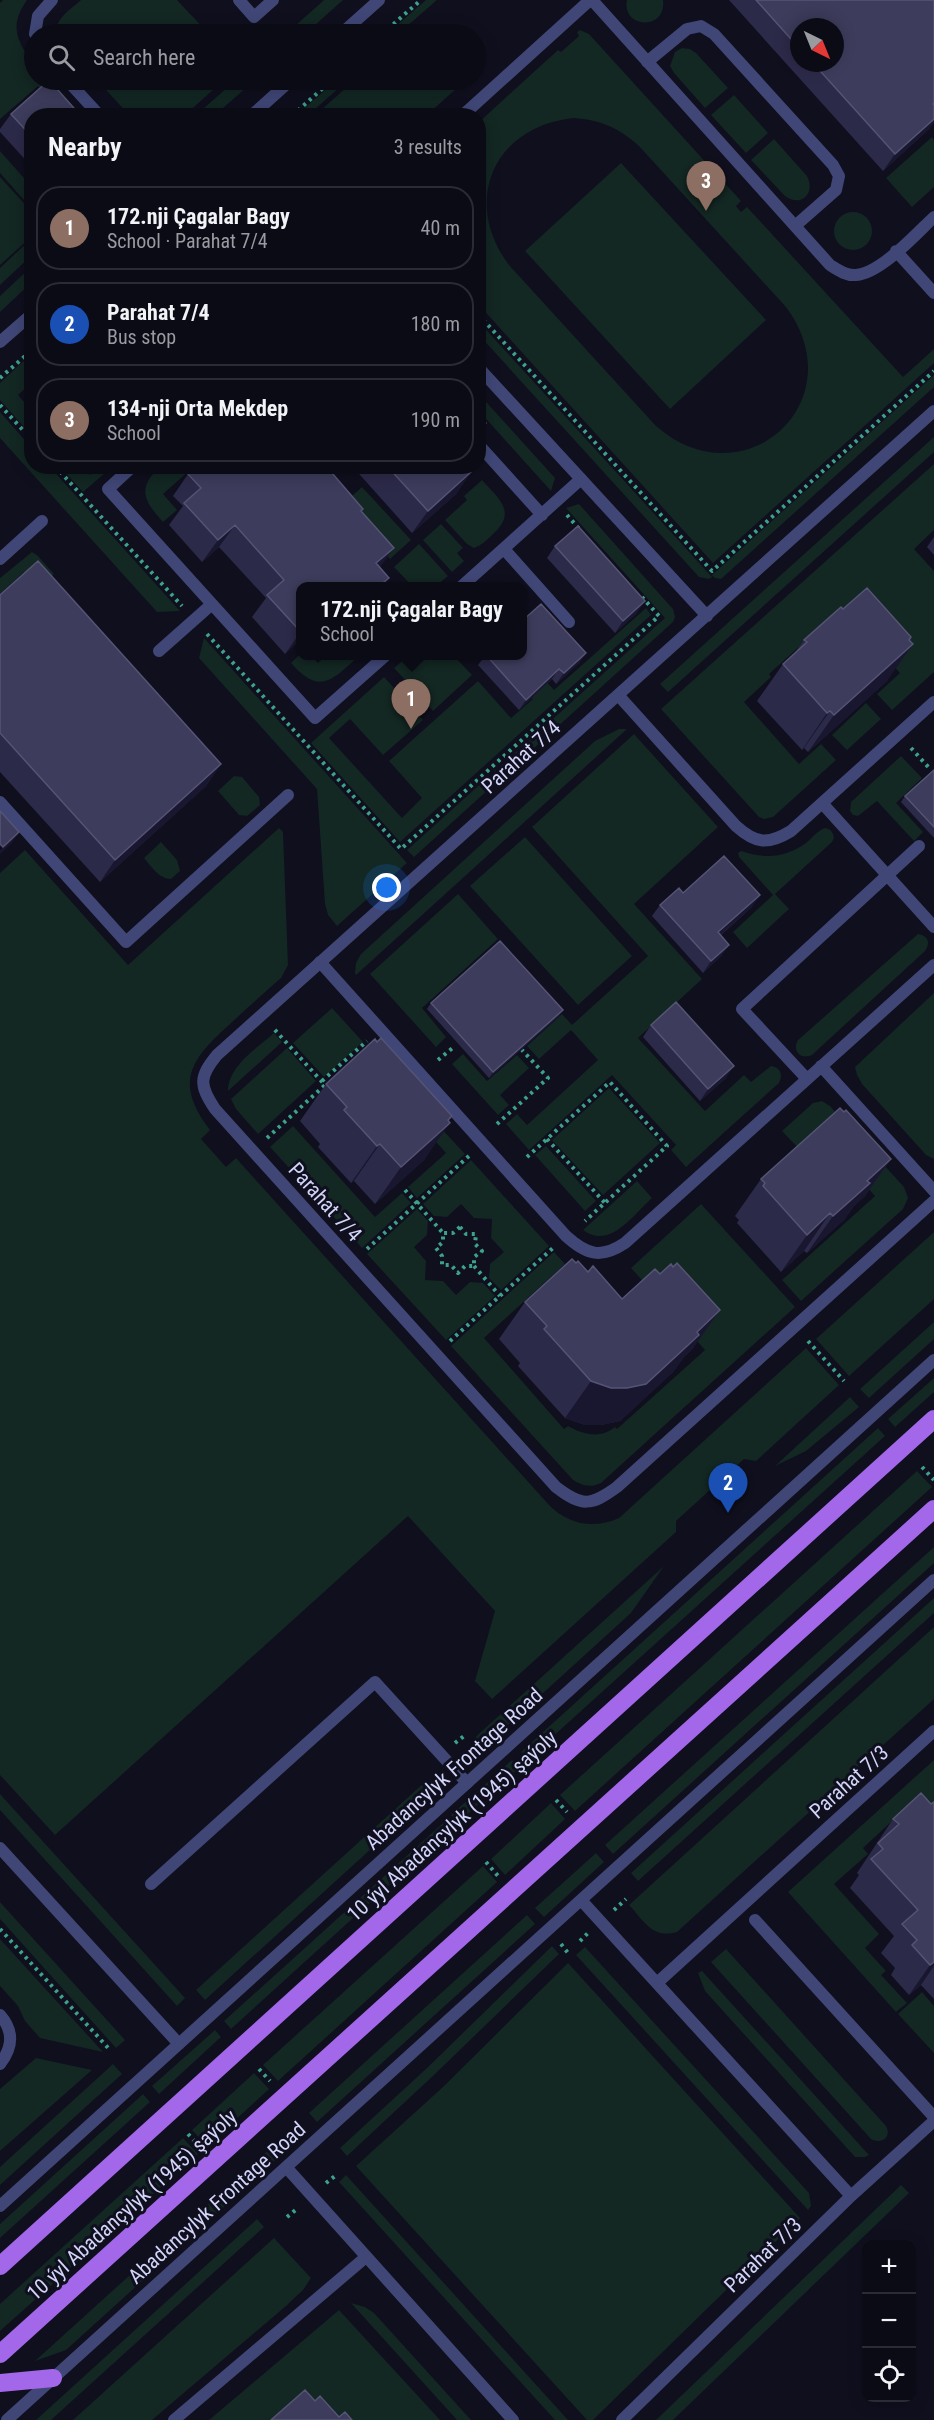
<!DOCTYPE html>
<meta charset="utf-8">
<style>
:root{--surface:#0b0b16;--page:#191923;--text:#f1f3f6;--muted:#9a9ba1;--line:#2b2b35;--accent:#1dd9cd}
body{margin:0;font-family:"Roboto Condensed",sans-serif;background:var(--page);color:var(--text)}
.controls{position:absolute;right:18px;bottom:18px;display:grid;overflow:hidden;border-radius:12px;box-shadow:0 3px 15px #0003}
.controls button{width:54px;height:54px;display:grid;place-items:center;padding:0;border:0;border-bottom:2px solid var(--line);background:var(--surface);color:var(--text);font:30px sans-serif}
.compass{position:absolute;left:790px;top:18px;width:54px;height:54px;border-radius:50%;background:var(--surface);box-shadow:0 3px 15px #0003;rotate:137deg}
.you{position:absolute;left:387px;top:888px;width:21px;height:21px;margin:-15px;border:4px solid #fff;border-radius:50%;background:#1a73e8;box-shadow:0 0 0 9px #1a73e833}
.badge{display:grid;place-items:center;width:39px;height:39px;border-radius:50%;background:var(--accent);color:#fff;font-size:20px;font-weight:700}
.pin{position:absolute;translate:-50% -50px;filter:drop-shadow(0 2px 3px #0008)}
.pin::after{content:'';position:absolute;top:32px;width:21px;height:18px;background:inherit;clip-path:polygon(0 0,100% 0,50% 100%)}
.popup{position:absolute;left:296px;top:582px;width:231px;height:78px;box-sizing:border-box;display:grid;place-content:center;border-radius:12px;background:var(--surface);filter:drop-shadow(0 2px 4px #0005);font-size:20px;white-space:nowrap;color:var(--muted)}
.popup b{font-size:22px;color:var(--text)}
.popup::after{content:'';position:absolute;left:50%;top:100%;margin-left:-12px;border:12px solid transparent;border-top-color:var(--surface)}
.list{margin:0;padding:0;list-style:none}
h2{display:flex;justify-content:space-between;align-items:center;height:78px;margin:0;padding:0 24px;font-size:26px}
h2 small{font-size:20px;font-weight:400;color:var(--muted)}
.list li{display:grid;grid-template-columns:39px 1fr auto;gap:18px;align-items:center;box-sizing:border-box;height:84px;margin:0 12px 12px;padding:0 12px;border:2px solid var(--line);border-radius:24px}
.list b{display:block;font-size:22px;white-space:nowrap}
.list p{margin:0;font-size:20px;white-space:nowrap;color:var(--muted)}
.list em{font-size:20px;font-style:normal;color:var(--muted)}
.icon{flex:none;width:33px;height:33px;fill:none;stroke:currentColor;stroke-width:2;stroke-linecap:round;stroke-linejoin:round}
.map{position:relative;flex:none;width:934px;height:2420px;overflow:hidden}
.search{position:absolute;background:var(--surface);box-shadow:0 3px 15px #0003;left:24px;top:24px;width:462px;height:66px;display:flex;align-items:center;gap:15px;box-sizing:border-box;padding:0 21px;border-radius:33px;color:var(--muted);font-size:22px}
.panel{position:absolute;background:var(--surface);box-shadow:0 3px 15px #0003;left:24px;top:108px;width:462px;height:366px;border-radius:24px}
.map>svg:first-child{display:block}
.green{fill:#132723;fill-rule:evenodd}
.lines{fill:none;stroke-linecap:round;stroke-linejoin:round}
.path{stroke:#3da28b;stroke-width:4;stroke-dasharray:3 4.5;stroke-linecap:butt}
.lane{stroke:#404777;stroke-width:12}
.street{stroke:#404777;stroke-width:12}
.primary{stroke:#a367ea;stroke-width:18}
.wall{fill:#2c2a49;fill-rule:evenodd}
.shaded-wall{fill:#191730}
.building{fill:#3d3c5c;stroke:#555475;stroke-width:1.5}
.labels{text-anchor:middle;stroke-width:6;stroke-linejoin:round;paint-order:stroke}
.street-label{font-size:21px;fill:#d2d4f9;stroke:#0f0f1e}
</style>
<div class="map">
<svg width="934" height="2420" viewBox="0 0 934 2420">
<rect width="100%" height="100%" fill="#0f0f1e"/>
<path class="green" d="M3,0H27C0,38 34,50 34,80H46L79,115H65L38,86L0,119V3Z
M81,0H177L209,34H57C54,19 70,10 81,0Z
M324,0H343L305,34H286Z
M426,0H437L398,34H387Z
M627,0H663C667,31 621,29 627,0Z
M580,30L589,34L741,201L736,206L741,212L747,207L903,377L934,349V363L713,563L479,305V122L558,50L561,52L579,36L577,32ZM574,118C601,120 619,128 639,146L786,307C856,401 744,503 656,426L509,265C461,201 494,126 574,118Z
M682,48L690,49L696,53L728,88L705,108L674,73L670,66L675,52Z
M97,80H224L184,116L129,115Z
M236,80H255L215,115H196Z
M337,80H348L314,110L319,115H305L301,111Z
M355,80H450L458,87L427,115H326L321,110Z
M734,95L768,133L746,153L711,115Z
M932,137L934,140V187L912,207L886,178Z
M774,139L807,176C816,193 801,208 785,196L751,160Z
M0,151L31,186V208L0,173Z
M621,163L766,320L670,409L525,251Z
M0,177L32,212L31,237L0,265Z
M834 231a19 19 0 1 1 38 0a19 19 0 1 1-38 0Z
M31,239V256L0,285V268Z
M31,267V283L0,312V296Z
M479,322L712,577L709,579L699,577L479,335Z
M31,354V383L18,395L31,410V435L0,400V383Z
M934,375V387L721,579L715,578L712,575Z
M478,393L555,478L551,491L479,411Z
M0,412L31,447L32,466L50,467L180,611L157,612L0,438Z
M934,437V452L668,692L660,684Z
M934,464V530L914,549L934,571V672L892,710L877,694L900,673L844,612L810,637L769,674L771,677L744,702L799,764L821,744L836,760L773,817L764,819L759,817L661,709Z
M161,466L187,467L190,470L163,494L177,510L163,522C144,501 136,488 161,466Z
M60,467H82L90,475L99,467H112L83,492Z
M482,480C498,498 518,512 493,534C487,540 482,545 474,548L467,544L445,520L467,500L464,496Z
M362,487L411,540L390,559L342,505Z
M579,504L673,609L675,617L673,622L414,857L407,850L665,618L566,508Z
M441,524L463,548L457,553L464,561L452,572L423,540Z
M419,544L448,576L436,586H412L394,567Z
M32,552L37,555L54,574L39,588L24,572L0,594V578Z
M646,608L651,615L400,842L311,743L384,677L423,720L383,755L350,719L329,738L402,818L422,798L389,761L478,681L511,718L533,699L499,661L522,655L554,690Z
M204,638L407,863L337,926L328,915L325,904L317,789L199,658Z
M300,654L311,656L318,663L326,656H359C332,680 320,696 291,663Z
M408,656H454L472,675L433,711L394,668Z
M866,703L881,719L847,750L832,735Z
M619,729H627L356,975L355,973L356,963L361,954L595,741Z
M634,734L718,827L634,904L702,979L638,1038L705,1111L744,1075L751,1082L771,1066C781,1068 783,1074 779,1083L686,1167L671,1150L676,1145L612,1075L529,1150L506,1124L517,1114L527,1125L598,1060L571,1030L539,1059L527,1046L562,1014L572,1025L648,956L532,827Z
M901,756L922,778L896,803L923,832L914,841L877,801L858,816L853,815L850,811L851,802Z
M234,776L242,777L259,797L260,805L247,816L239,815L218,791Z
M279,828L283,832L288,965L281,978C263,994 246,1009 229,1025C190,1060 174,1083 210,1130L201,1139L226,1167L236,1158L550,1506C570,1525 594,1529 619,1518L806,1348L839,1385L756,1461L744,1459L676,1521V1532L492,1699L475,1681L495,1611L408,1516L55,1835L0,1775V873L25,850L128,965Z
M825,828C831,829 833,832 834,838L832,842L775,894L789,909L747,948L733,932L773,895L739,857L738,853L741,851C765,859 785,858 806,843C812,838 817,831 825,828Z
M525,837L632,956L578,1005L470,886Z
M161,842L177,860L180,871L171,879C159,879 151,866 144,858Z
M458,894L498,939L422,1008L446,1037L436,1047L370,974Z
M918,934C928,936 931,942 925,951L812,1055C800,1060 792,1051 798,1040Z
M934,993V1159L926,1155L862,1084L857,1075L855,1067Z
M332,1008L363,1042L324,1077L293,1043Z
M274,1033L282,1042L228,1091C228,1066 257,1048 274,1033Z
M287,1048L316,1081L258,1134L236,1109L231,1099Z
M463,1054L487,1081L517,1055L529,1068L500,1095L509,1105L498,1115L452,1064Z
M609,1088L660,1143L603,1195L552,1140Z
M822,1101L830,1106L904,1187L908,1198L903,1209L801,1301L782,1280L875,1196L819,1134L800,1150L782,1131L813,1103Z
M293,1126L375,1217L402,1193L411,1203L362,1248L270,1147Z
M439,1126L465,1154L417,1198L408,1187L446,1153L429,1134Z
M546,1146L596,1201L585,1211L535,1155Z
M471,1160L549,1246L501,1290L489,1278L490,1264L504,1252L491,1238L492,1219L474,1218L461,1204L447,1217L434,1216L423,1204Z
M637,1181L652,1198C633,1215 610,1250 583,1230Z
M701,1204L795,1307L601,1483C590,1488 583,1486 573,1480L451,1346L554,1252L565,1264L484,1338L564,1429L568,1426C584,1435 600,1439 615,1427L617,1429L705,1350L631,1268Z
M417,1209L428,1221L427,1235L414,1247L426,1261L425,1280L443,1281L456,1295L470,1282L483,1283L495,1296L446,1340L367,1254Z
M934,1232V1299L849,1376L816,1339Z
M934,1322V1339L869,1398L860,1389Z
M934,1378V1392L895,1427L888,1419Z
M850,1397L859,1407L806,1451L775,1466Z
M878,1428L885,1436L528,1759L521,1752Z
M917,1471L932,1487L575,1811L560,1795Z
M934,1547V1563L613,1854L605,1845Z
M664,1566L631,1613L485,1746H481L471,1741Z
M934,1598V1613L638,1881L631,1873Z
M934,1627V1699L677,1932C652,1939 644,1921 629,1905Z
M512,1760L519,1768L458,1823L451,1815Z
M934,1760V1803L915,1821L904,1810L863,1848L868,1854L834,1884L879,1934L865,1948L886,1971L881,1975L907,2003L896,2012L788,1892Z
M426,1781L430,1791L428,1797L205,2000L196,1990Z
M0,1794L185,1998L177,2006L0,1810Z
M551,1803L565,1819L505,1875L491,1859Z
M443,1823L450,1830L231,2029L224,2021Z
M596,1853L604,1862L544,1917L535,1908Z
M483,1866L497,1882L278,2081L263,2065Z
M0,1902L125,2040L116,2048L0,1919Z
M527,1915L535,1924L317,2122L309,2113Z
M0,1939L103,2052L40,2038L25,2021L18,2006L0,1986Z
M552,1946L559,1954L434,2075L347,2156L340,2148L427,2068Z
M585,1947L809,2193L811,2206L808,2210L576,1955Z
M726,1949L886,2126C892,2137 882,2145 871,2139L711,1962Z
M568,1963L800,2218L593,2420H587L356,2166L444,2086Z
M702,1971L869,2155L865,2157H855L705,1991L698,1973Z
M922,1992L934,2006V2053L898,2014Z
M215,2030L221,2037L159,2094L152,2086Z
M36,2058L92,2070L0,2151V2089Z
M113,2064L122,2074L0,2185V2167Z
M254,2073L269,2089L207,2146L192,2130Z
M143,2094L150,2102L0,2238V2224Z
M299,2123L307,2131L244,2188L236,2179Z
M183,2138L198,2154L0,2331V2304Z
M346,2175L568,2420H555L339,2182Z
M901,2185L909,2193L673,2420H656Z
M227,2187L236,2196L66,2350L35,2361Z
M257,2219L264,2227L51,2420H36Z
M274,2238L311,2278L303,2290L286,2306L152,2420H73Z
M351,2303L365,2307L374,2313L471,2420H457Z
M339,2310L440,2420H209Z"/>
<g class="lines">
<path class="path" d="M382,34L421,0
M297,116L295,113L332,80
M478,314L712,571L934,371
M0,378L32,350
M0,405L32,440
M478,417L488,427
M55,466L182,606
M567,515L580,530
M207,634L401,849L659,616L642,597
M911,748L931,770
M438,1060L455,1046
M322,1081L367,1041
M497,1124L548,1078L522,1050
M267,1138L325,1085L274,1029
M547,1139L605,1203
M527,1157L610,1082L667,1146L585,1221
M405,1190L443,1233
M460,1227L466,1234H476L475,1244L482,1251L474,1257V1266H465L458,1273L451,1265H442V1256L436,1248L443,1242V1233H453Z
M367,1249L470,1155
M474,1266L500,1296
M450,1341L554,1247
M808,1341L844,1381
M922,1467L934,1480
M455,1743L464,1736
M556,1800L567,1812
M486,1862L498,1876
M614,1910L626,1899
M0,1929L110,2050
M580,1941L588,1933
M561,1944L568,1953
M259,2069L270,2081
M188,2134L198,2145
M326,2183L335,2176
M287,2217L298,2208"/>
<path class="lane" d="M239,0L254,17L273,0
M592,0L830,265C838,270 846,276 856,275C881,273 916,234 934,217
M35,34L38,16L52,0
M647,62L687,29L701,26L714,34L833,165L839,176L836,190L795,226
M67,80L100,116
M462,116L590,0
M896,251L934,293
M478,444L542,515
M133,466L108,489L315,718L385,656
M504,549L569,622
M0,559L42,521
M462,586L581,479
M159,651L212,604
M619,696L736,826C756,844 768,845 791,831L934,702
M0,802L126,942L288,795
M822,803L934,927
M320,962L566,1236C587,1255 601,1259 625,1243L934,965
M821,1066L934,1191
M807,1079L742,1009L919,846
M151,1884L375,1682L467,1783
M755,1920L934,2117
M0,2015C14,2031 13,2047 0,2064
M174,2420L366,2257"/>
<path class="street" d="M341,34L379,0
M251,116L291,80
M0,342L32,314
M478,367L707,616
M934,411L217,1055C199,1077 199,1085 215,1109L556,1487C582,1507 591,1506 617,1487L934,1201
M0,1848L179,2044
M581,1900L851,2196
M657,1983L934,1731
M286,2167L513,2420
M0,2206L934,1360
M7,2420L934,1580
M622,2420L851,2196L934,2121"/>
<path class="primary" d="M0,2266L934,1419
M0,2354L934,1509
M0,2383L53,2378"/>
</g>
<path class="wall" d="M729,0H934V122L929,129L883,171ZM799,27L835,63H799Z
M11,114L32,116V167L0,132V129Z
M352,466H466L471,472L456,494L412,533Z
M188,474L361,512L380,567L389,578L383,586H300V640L285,654L252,617L266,598L219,547L202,562L169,525L183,506L173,496Z
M934,537V555L927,547Z
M555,546L637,613L615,633L547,558Z
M0,595L221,764L206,786L100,882L0,772Z
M843,609L909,640L887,681L808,752L804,748L802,750L757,701L783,664L794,654L804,640Z
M586,653L579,663L556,684L552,679L519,710L478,665L485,656H522Z
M934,770V838L901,802L905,796Z
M683,893L752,907L721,935L729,945L721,956L703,973L652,916L660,905Z
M431,1003L563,1010L559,1016L489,1078L427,1009Z
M651,1025L726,1078L700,1101L643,1037Z
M326,1084L449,1121L424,1160L375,1204L354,1181L351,1183L318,1147L320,1144L300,1121Z
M891,1159L865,1196L854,1206L844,1220L807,1253L804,1251L781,1272L737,1223L739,1220L735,1216L761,1179Z
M576,1263L622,1299L694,1347L684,1357L673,1372L620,1421L601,1425H585L565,1418L518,1366L520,1363L499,1339L525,1302Z
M934,1802V1999L921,1985L909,1995L891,1975L895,1968L881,1953L894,1936L850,1888L859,1875L857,1873L893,1819L931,1804Z"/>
<path class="shaded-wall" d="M934,119V122L929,129L883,171L895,154Z
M471,472L456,494L412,533L428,511Z
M235,525L219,547L202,562L218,540Z
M394,548L378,570L376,563Z
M645,601L637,613L615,633L623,621Z
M300,633V640L285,654Z
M911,637L896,659L913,644L887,681L808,752L834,715Z
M586,653L579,663L556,684L564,673Z
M559,669L552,679L519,710L526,700Z
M830,711L804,748L802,750L827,713Z
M221,764L206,786L100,882L115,860Z
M19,832L11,844L0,854V851L3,847Z
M760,895L752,907L710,944L718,932Z
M729,945L721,956L703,973L711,961Z
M563,1010L559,1016L489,1078L493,1072Z
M734,1066L726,1078L700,1101L708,1089Z
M452,1116L444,1128L450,1123L424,1160L375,1204L401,1167Z
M380,1144L354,1181L351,1183L377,1146Z
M891,1159L865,1196L854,1206L844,1220L807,1253L833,1216L867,1181Z
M830,1213L804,1251L781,1272L807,1235Z
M720,1310L694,1347L684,1357L673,1372L620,1421L601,1425H585L565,1418L591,1381L697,1332Z
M934,1962V1966L921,1985L909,1995L930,1965Z"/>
<path class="building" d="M756,0H934V103L933,104L934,105V119L895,154L813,63H835V27H799V48Z
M49,80L81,116H32V137L11,114Z
M196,466H326L363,509L361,511L394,548L376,563L389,578L379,586H300V631L267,595L284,580L235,525L218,540L184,503L201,488L188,474Z
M387,466H466L471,472L428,511Z
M578,526L645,601L623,621L555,546Z
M38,561L221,764L115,860L0,733V595Z
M867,588L911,637L909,640L913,644L834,715L830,711L827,713L783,664L807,642L804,640L841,607L843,609Z
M541,604L586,653L564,673L559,669L526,700L487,656H522V621Z
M934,770V827L905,796Z
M0,811L19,832L3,847L0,844Z
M724,856L760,895L718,932L729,945L711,961L660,905L679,888L683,893Z
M500,941L563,1010L493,1072L431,1003Z
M676,1002L734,1066L708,1089L651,1025Z
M381,1038L452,1116L448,1120L450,1123L401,1167L380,1144L377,1146L344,1110L347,1107L326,1084L375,1039L377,1042Z
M840,1108L844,1112L846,1110L891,1159L867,1181L870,1183L833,1216L830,1213L807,1235L763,1186L765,1183L761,1179Z
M572,1259L576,1263L578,1261L588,1272L593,1266L622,1299L655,1269L660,1274L671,1264L673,1267L677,1263L720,1310L697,1332L699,1335L646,1384L627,1388H611L591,1381L544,1329L547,1326L525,1302Z
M921,1793L931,1804L934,1802V1962L930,1965L912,1945L917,1940L902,1924L918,1910L871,1859L883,1849L878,1843L899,1824L893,1819Z
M305,2390L315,2401L320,2396L339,2417L345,2412L352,2420H271Z"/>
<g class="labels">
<g class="street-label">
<text transform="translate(521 757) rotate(-42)" y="7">Parahat 7/4</text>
<text transform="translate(325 1202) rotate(48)" y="7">Parahat 7/4</text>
<text transform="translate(454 1769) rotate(-42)" y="7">Abadancylyk Frontage Road</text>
<text transform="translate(849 1782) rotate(-42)" y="7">Parahat 7/3</text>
<text transform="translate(452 1826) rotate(-42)" y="7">10 ýyl Abadançylyk (1945) şaýoly</text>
<text transform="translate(217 2203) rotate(-42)" y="7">Abadancylyk Frontage Road</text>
<text transform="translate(132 2205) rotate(-42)" y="7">10 ýyl Abadançylyk (1945) şaýoly</text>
<text transform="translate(763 2255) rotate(-44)" y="7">Parahat 7/3</text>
</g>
</g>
</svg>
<div class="controls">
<button>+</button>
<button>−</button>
<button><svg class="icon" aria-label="locate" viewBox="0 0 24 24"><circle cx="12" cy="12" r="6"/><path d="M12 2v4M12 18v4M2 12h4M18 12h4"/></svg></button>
</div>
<svg class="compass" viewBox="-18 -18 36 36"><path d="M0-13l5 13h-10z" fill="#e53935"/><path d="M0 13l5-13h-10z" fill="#9a9ba1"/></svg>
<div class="you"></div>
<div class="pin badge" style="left:411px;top:729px;background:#8d6e63">1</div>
<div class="popup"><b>172.nji Çagalar Bagy</b>School</div>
<div class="pin badge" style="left:728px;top:1513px;background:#1a4fb4">2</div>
<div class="pin badge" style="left:706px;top:211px;background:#8d6e63">3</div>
<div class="search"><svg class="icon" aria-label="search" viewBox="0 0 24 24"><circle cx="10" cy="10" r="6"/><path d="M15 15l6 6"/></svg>Search here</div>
<section class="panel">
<h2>Nearby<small>3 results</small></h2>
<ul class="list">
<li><span class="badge" style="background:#8d6e63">1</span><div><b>172.nji Çagalar Bagy</b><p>School · Parahat 7/4</p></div><em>40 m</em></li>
<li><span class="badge" style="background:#1a4fb4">2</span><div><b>Parahat 7/4</b><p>Bus stop</p></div><em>180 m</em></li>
<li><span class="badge" style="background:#8d6e63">3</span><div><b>134-nji Orta Mekdep</b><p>School</p></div><em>190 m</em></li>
</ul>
</section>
</div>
